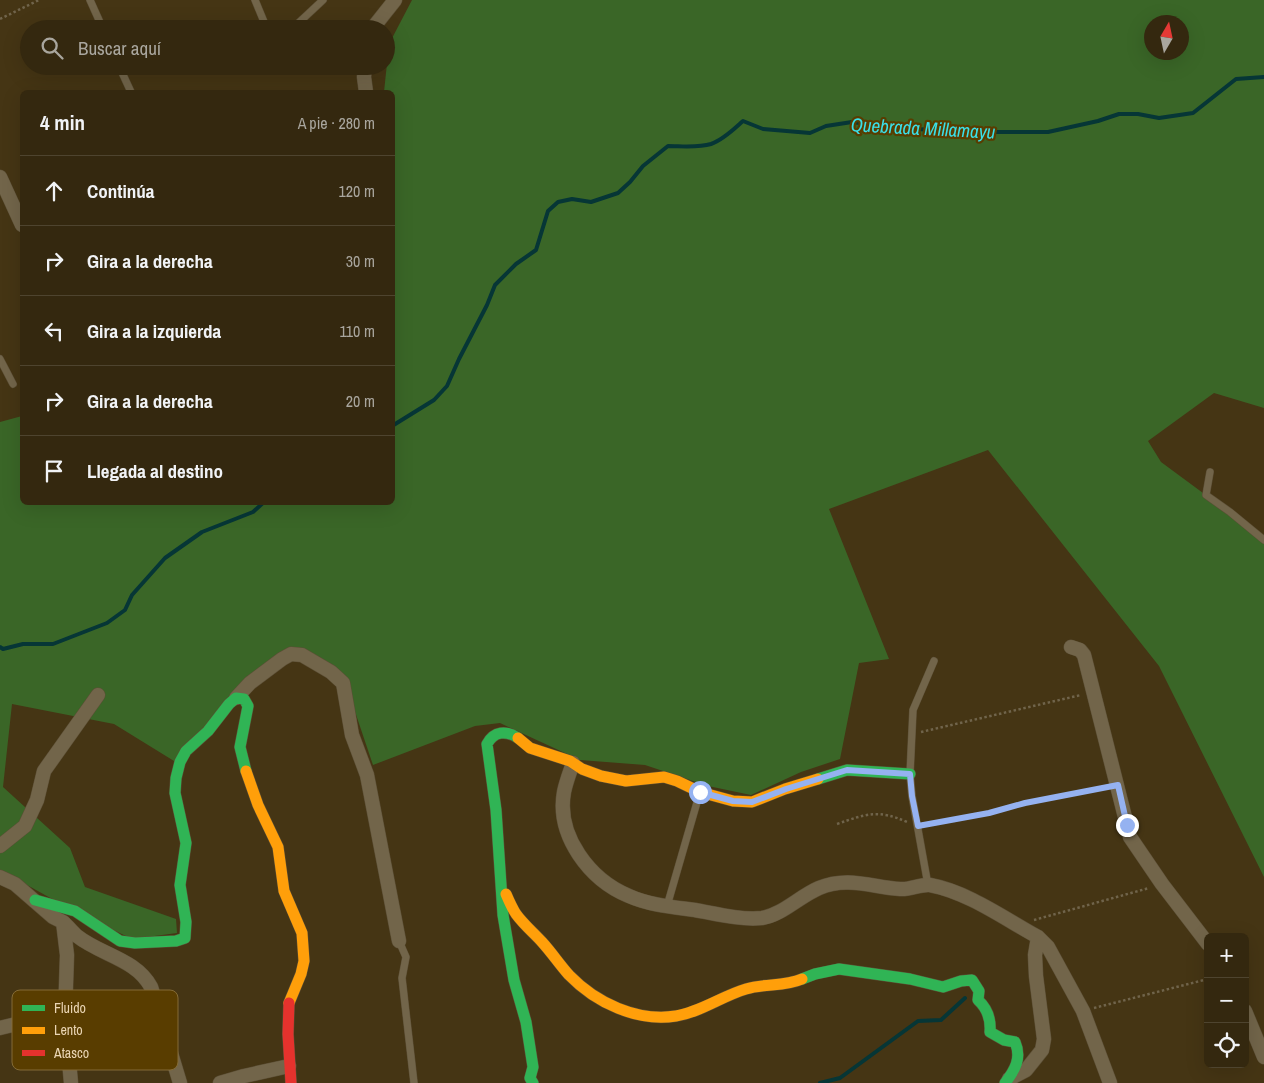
<!DOCTYPE html>
<html lang="es">
<meta charset="utf-8">
<style>
:root{--surface:#34280f;--page:#3f341d;--text:#f1f3f6;--muted:#a9a69e;--line:#4e442f}
body{margin:0;font-family:"Archivo Narrow",sans-serif;background:var(--page);color:var(--text)}
.controls{position:absolute;right:15px;bottom:15px;display:grid;overflow:hidden;border-radius:8px;box-shadow:0 5px 20px #0002}
.controls button{width:45px;height:45px;display:grid;place-items:center;padding:0;border:0;border-bottom:1px solid var(--line);background:var(--surface);color:var(--text);font:25px sans-serif}
.compass{position:absolute;left:1144px;top:15px;width:45px;height:45px;border-radius:50%;background:var(--surface);box-shadow:0 5px 20px #0002;rotate:9deg}
.stop{position:absolute;width:15px;height:15px;margin:-11px;border:4px solid #95b2f1;border-radius:50%;background:#fff}
.stop.end{background:#95b2f1;border-color:#fff;box-shadow:0 1px 5px #0008}
.list{margin:0;padding:0;list-style:none}
h2{display:flex;justify-content:space-between;align-items:center;height:65px;margin:0;padding:0 20px;font-size:21px}
h2 small{font-size:16px;font-weight:400;color:var(--muted)}
.list li{display:grid;grid-template-columns:32px 1fr auto;gap:15px;align-items:center;box-sizing:border-box;height:70px;padding:0 20px;border-top:1px solid var(--line)}
.list b{display:block;font-size:19px;white-space:nowrap}
.list em{font-size:16px;font-style:normal;color:var(--muted)}
.icon{flex:none;width:28px;height:28px;fill:none;stroke:currentColor;stroke-width:2;stroke-linecap:round;stroke-linejoin:round}
.map{position:relative;flex:none;width:1264px;height:1083px;overflow:hidden}
.search{position:absolute;background:var(--surface);box-shadow:0 5px 20px #0002;left:20px;top:20px;width:375px;height:55px;display:flex;align-items:center;gap:12px;box-sizing:border-box;padding:0 18px;border-radius:28px;color:var(--muted);font-size:19px}
.panel{position:absolute;background:var(--surface);box-shadow:0 5px 20px #0002;left:20px;top:90px;width:375px;height:415px;border-radius:8px}
.map>svg:first-child{display:block}
.green{fill:#3a6627;fill-rule:evenodd}
.lines{fill:none;stroke-linecap:round;stroke-linejoin:round}
.stream{stroke:#063636;stroke-width:4}
.lane-casing{stroke:#5c4f36;stroke-width:8}
.street-casing{stroke:#5c4f36;stroke-width:15}
.fast-casing{stroke:#5c4f36;stroke-width:12}
.slow-casing{stroke:#5c4f36;stroke-width:12}
.jam-casing{stroke:#5c4f36;stroke-width:12}
.path{stroke:#70644b;stroke-width:2.5;stroke-dasharray:2.5 2.5;stroke-linecap:butt}
.lane{stroke:#72654a;stroke-width:7}
.street{stroke:#72654a;stroke-width:14}
.fast{stroke:#30b455;stroke-width:11}
.slow{stroke:#ff9f0a;stroke-width:11}
.jam{stroke:#e5322d;stroke-width:11}
.route{stroke:#95b2f1;stroke-width:6}
.labels{text-anchor:middle;stroke-width:4.5;stroke-linejoin:round;paint-order:stroke}
.water-label{font-size:19px;font-style:italic;fill:#3ae0e8;stroke:#593d00}
.key{fill:#593d00;stroke:#846b36;stroke-width:1}
.key-label{font-size:14px;fill:#ead5b3}
</style>
<div class="map">
<svg width="1264" height="1083" viewBox="0 0 1264 1083">
<rect width="100%" height="100%" fill="#453514"/>
<path class="green" d="M412,0H1264V408L1214,393L1148,441L1161,462L1264,538V877L1159,666L988,450L829,509L889,659L859,663L840,759L801,772L751,795L708,786L645,765L580,760L500,723L475,726L373,765L345,682L289,654L174,761L114,724L12,704L3,787L70,848L85,887L176,919L177,933L132,939L72,910L0,870V422L22,416V502H392V92H384L389,44ZM1152,22H1182V52H1152Z"/>
<g class="lines">
<path class="stream" d="M392,426L434,400L447,386L459,359L487,305L495,285L516,264L536,250L548,211L558,202L572,199L591,202L618,193L630,182L643,166L668,146C681,146 698,148 711,144C723,140 734,129 743,121L763,129L810,133L826,126L852,122L899,128L969,132H1048L1098,121L1119,114H1138L1159,118L1193,113L1236,79L1264,77
M0,647L3,649L23,644H53L107,623L125,610L132,595L165,558L202,532L253,512L264,502
M820,1083L840,1078L918,1021L941,1020L965,998"/>
<defs>
<path id="lane" d="M90,0L103,29
M255,0L267,29
M292,29L323,0
M119,66L131,92
M0,359L13,384
M1210,472L1206,495L1230,512L1264,540
M928,885L912,796L910,774L913,710L934,661
M667,906L700,792
M399,941L406,957L402,978L414,1083"/>
<path id="street" d="M372,29L395,0
M365,66L364,77L366,92
M0,177L22,225
M1071,647L1080,650L1084,655L1130,837L1162,884L1208,944
M236,698L250,683L282,659L291,654L302,655L331,672L343,683L352,735L367,775L399,941
M573,763C570,772 566,782 564,792C556,836 590,880 629,896C649,905 673,907 695,910C717,914 740,920 762,918C782,915 800,896 819,888C847,876 872,887 900,889C910,890 920,884 930,885C968,892 1005,919 1038,937L1048,947L1083,1011L1110,1083
M0,846L25,826L37,800L44,771L98,695
M0,877L15,884L53,917L63,922L67,955L65,1016L71,1083
M63,922C68,926 72,932 77,936C101,955 136,959 151,987L180,1083
M1245,1011L1264,1057
M0,1028L33,1020L65,1016
M1009,1079L1026,1070L1042,1050L1044,1039L1036,976L1035,955L1038,937
M220,1083L244,1076L289,1066"/>
<path id="fast" d="M518,738C506,730 494,731 487,744L496,810L503,915L514,980L526,1022L533,1067L530,1078L533,1083
M818,779L847,770L910,774
M35,900L75,911L120,941L135,943L176,941L185,938L186,922L180,885L186,843L175,793L176,778L180,762L186,751L208,731L229,704L236,698L244,699L248,706L240,747L246,771
M802,979L815,974L839,969L910,979L943,987L961,981L972,980L979,991L978,1000C988,1009 991,1019 990,1032L1004,1040L1015,1042C1022,1058 1015,1070 1005,1083"/>
<path id="slow" d="M518,738L530,748L570,761L582,769L601,776L626,781L664,777L677,781L700,792L733,801L752,802L785,789L818,779
M246,771L258,805L278,847L284,891L302,933L304,961L301,974L289,1003
M506,894C509,901 512,908 516,914C524,925 534,933 542,942C552,953 560,965 569,975C596,1003 637,1022 676,1016C701,1012 722,996 746,989C765,983 784,987 802,979"/>
<path id="jam" d="M289,1003L288,1034L291,1083"/>
</defs>
<use href="#lane" class="lane-casing"/>
<use href="#street" class="street-casing"/>
<use href="#fast" class="fast-casing"/>
<use href="#slow" class="slow-casing"/>
<use href="#jam" class="jam-casing"/>
<path class="path" d="M0,19L39,0
M921,732L1081,695
M837,824C866,814 878,809 907,822
M927,824L989,813L1025,803L1105,788
M1034,920L1149,888
M1094,1008L1208,979"/>
<use href="#lane" class="lane"/>
<use href="#street" class="street"/>
<use href="#fast" class="fast"/>
<use href="#slow" class="slow"/>
<use href="#jam" class="jam"/>
</g>
<g class="lines">
<path class="route" d="M700,792L733,801L752,802L786,789L847,770L910,774L912,796L918,826L989,813L1025,803L1118,785L1127,825"/>
</g>
<g class="labels">
<g class="water-label">
<text transform="translate(923 128) rotate(3)" y="7">Quebrada Millamayu</text>
</g>
</g>
<rect x="12" y="990" width="166" height="80" rx="8" class="key"/>
<rect x="22" y="1005" width="23" height="6" fill="#30b455"/>
<rect x="22" y="1027" width="23" height="7" fill="#ff9f0a"/>
<rect x="22" y="1050" width="23" height="6" fill="#e5322d"/>
<g class="key-label">
<text x="54" y="1013">Fluido</text>
<text x="54" y="1035">Lento</text>
<text x="54" y="1058">Atasco</text>
</g>
</svg>
<div class="controls">
<button>+</button>
<button>−</button>
<button><svg class="icon" aria-label="locate" viewBox="0 0 24 24"><circle cx="12" cy="12" r="6"/><path d="M12 2v4M12 18v4M2 12h4M18 12h4"/></svg></button>
</div>
<svg class="compass" viewBox="-18 -18 36 36"><path d="M0-13l5 13h-10z" fill="#e53935"/><path d="M0 13l5-13h-10z" fill="#a9a69e"/></svg>
<div class="stop" style="left:700px;top:792px"></div>
<div class="stop end" style="left:1127px;top:825px"></div>
<div class="search"><svg class="icon" aria-label="search" viewBox="0 0 24 24"><circle cx="10" cy="10" r="6"/><path d="M15 15l6 6"/></svg>Buscar aquí</div>
<section class="panel">
<h2>4 min<small>A pie · 280 m</small></h2>
<ul class="list">
<li><svg class="icon" aria-label="ahead" viewBox="0 0 24 24"><path d="M12 20V5M6 11l6-6 6 6"/></svg><div><b>Continúa</b></div><em>120 m</em></li>
<li><svg class="icon" aria-label="right" viewBox="0 0 24 24"><path d="M7 20v-9h11M14 6l5 5-5 5"/></svg><div><b>Gira a la derecha</b></div><em>30 m</em></li>
<li><svg class="icon" aria-label="left" viewBox="0 0 24 24"><path d="M17 20v-9H6M10 6l-5 5 5 5"/></svg><div><b>Gira a la izquierda</b></div><em>110 m</em></li>
<li><svg class="icon" aria-label="right" viewBox="0 0 24 24"><path d="M7 20v-9h11M14 6l5 5-5 5"/></svg><div><b>Gira a la derecha</b></div><em>20 m</em></li>
<li><svg class="icon" aria-label="arrive" viewBox="0 0 24 24"><path d="M6 21V4h12l-3 4 3 4H6"/></svg><div><b>Llegada al destino</b></div></li>
</ul>
</section>
</div>
